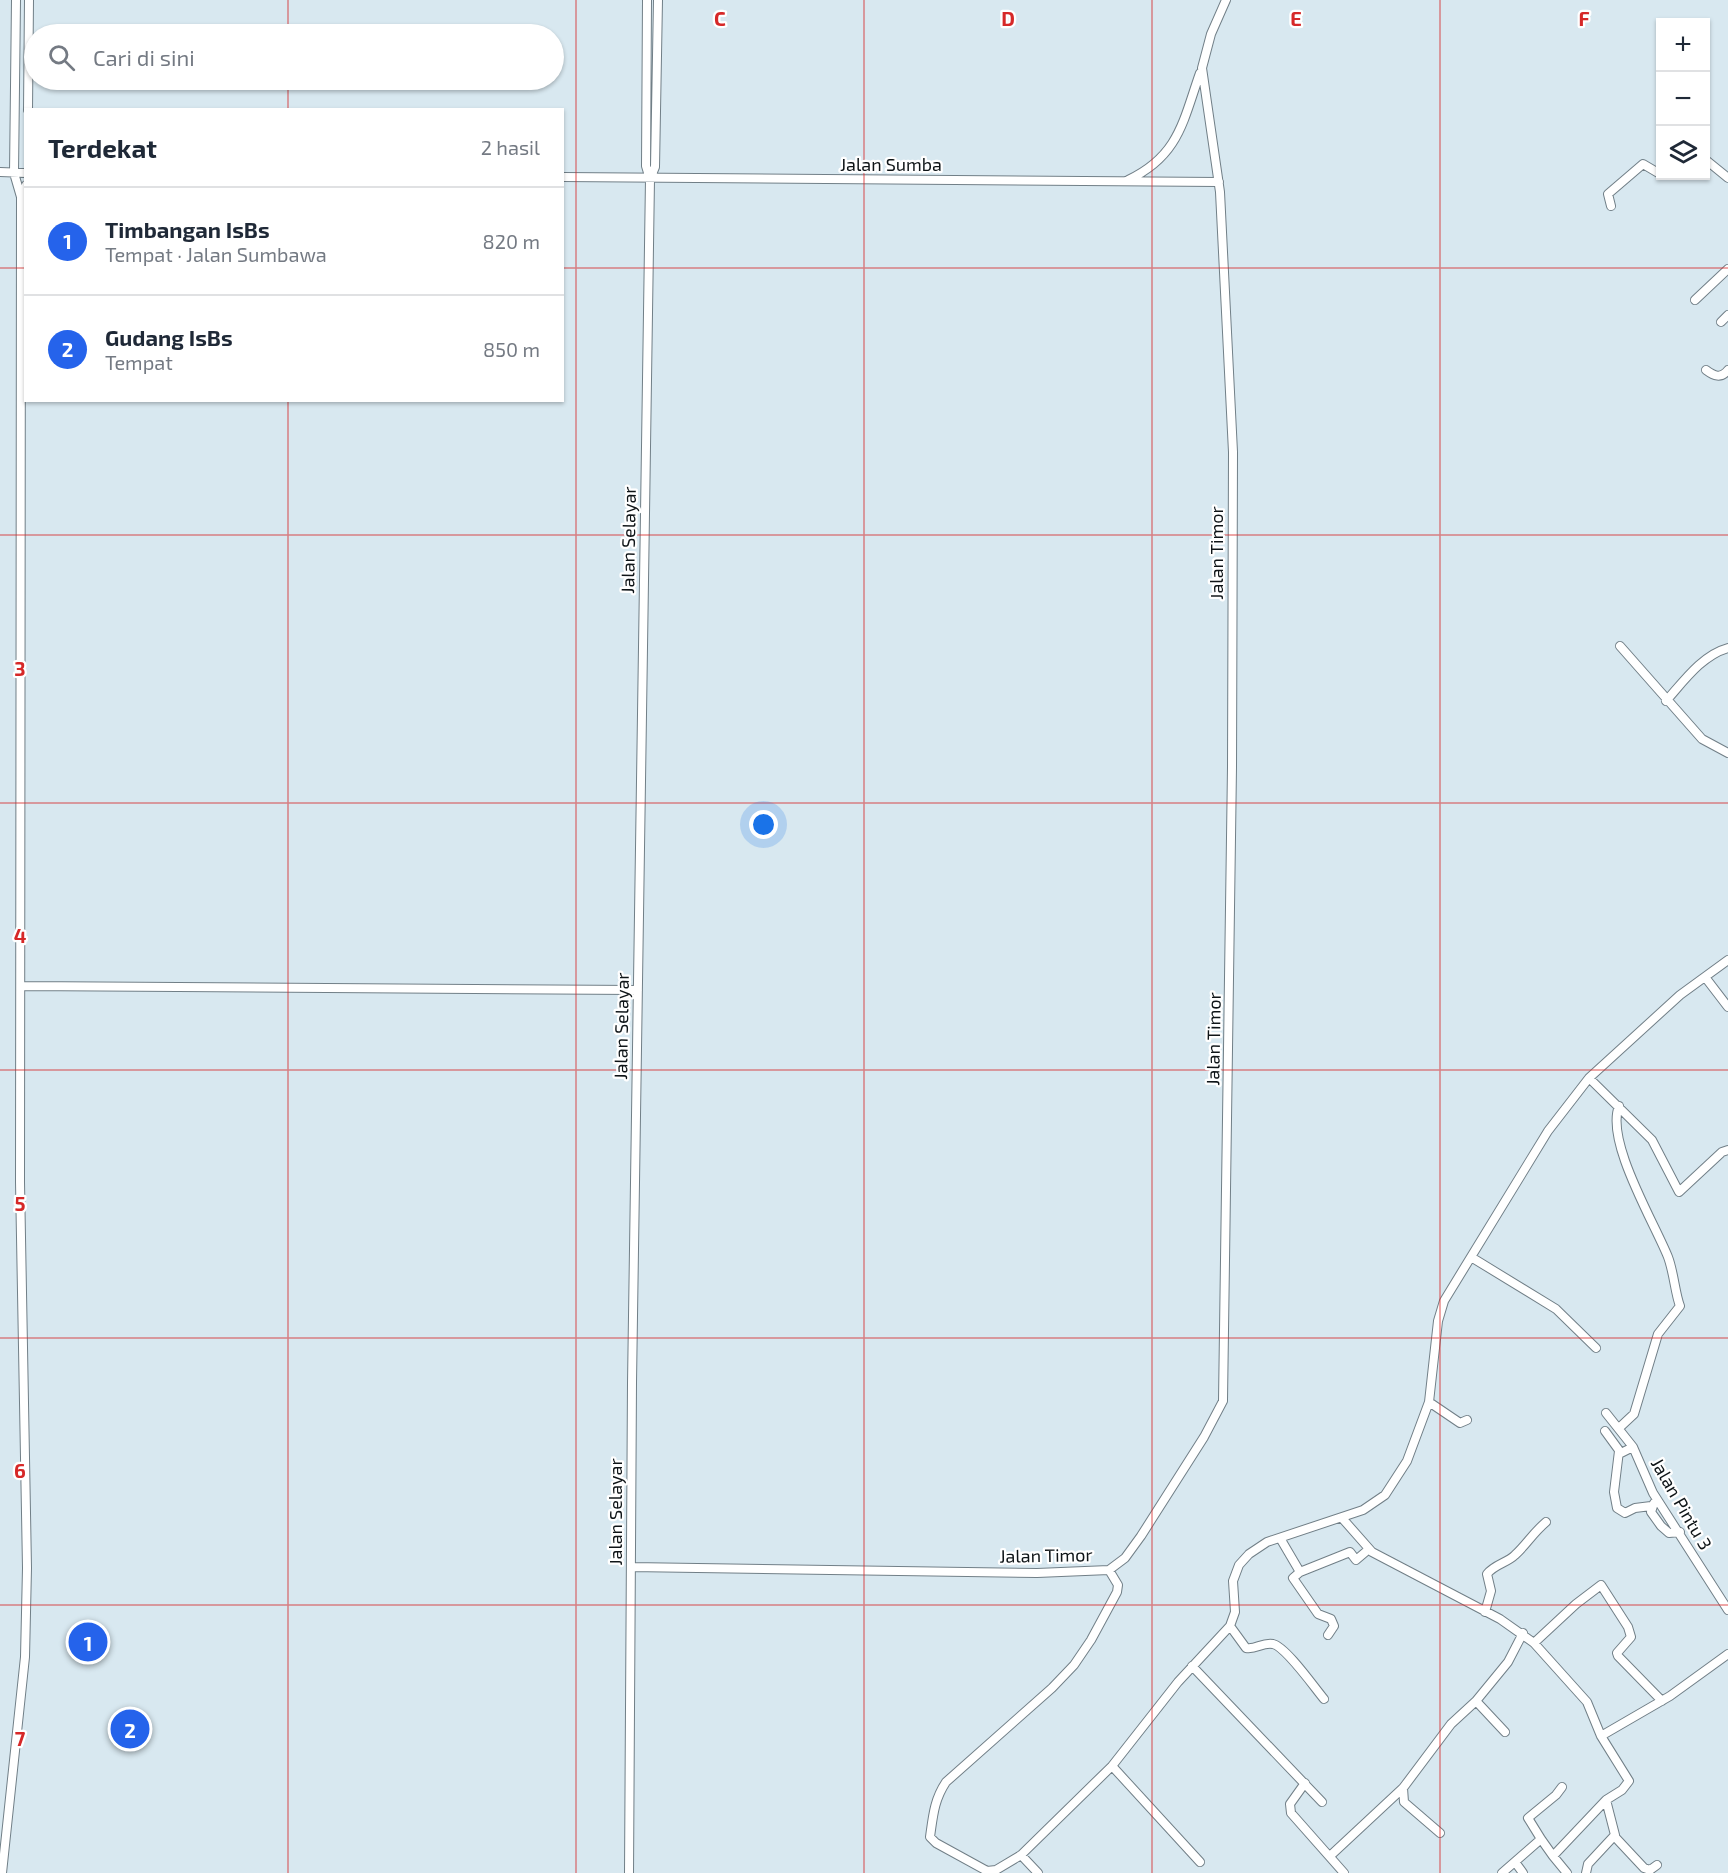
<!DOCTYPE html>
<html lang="id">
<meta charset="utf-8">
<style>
:root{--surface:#fff;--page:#f2f2f3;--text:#1f2937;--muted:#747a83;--line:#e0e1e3;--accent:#2563eb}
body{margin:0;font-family:"Exo 2",sans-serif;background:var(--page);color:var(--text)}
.controls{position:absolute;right:18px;top:18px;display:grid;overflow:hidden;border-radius:0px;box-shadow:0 2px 4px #0004}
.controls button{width:54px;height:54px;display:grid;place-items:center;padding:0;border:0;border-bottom:2px solid var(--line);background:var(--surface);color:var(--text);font:30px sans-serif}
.you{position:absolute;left:764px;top:825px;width:21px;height:21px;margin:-15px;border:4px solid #fff;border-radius:50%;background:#1a73e8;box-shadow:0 0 0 9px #1a73e833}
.badge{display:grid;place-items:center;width:39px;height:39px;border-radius:50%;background:var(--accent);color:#fff;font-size:20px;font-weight:700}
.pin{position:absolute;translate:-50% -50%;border:3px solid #fff;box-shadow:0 2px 6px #0006}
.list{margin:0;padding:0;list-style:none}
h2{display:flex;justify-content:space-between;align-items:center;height:78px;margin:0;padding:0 24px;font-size:26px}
h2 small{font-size:20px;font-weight:400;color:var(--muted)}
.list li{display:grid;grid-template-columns:39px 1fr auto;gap:18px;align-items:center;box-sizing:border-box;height:108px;padding:0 24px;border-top:2px solid var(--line)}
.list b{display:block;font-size:22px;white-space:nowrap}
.list p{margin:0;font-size:20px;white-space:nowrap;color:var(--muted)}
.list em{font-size:20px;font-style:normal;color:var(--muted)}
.icon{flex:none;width:33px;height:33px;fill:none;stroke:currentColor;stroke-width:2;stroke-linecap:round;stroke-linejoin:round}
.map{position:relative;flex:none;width:1728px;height:1873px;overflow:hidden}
.search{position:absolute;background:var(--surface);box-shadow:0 2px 4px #0004;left:24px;top:24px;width:540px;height:66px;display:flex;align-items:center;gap:15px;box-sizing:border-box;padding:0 21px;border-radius:33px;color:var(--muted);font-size:22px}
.panel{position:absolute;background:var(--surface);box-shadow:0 2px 4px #0004;left:24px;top:108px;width:540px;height:294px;border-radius:0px}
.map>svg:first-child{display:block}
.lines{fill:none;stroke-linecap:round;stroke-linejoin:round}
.street-casing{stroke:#717f87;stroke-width:10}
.street{stroke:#fff;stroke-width:8}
.grid{fill:none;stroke:#d62828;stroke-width:1.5;stroke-opacity:0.55}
.labels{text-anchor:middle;stroke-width:4.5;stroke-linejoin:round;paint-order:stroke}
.street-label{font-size:18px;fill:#0e1417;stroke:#fff}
.grid-label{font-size:20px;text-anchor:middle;font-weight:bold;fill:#d62828;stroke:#fff;stroke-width:4.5;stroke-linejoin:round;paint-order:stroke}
</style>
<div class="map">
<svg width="1728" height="1873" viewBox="0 0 1728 1873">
<rect width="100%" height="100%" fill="#d8e8f0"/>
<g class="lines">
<defs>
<path id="street" d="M16,0L14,173L21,197
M647,0L646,166L650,179L655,167L658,0
M28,110L29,0
M1706,160L1728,178
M0,172L26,173
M562,177L1219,182
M1128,180C1179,156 1183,121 1200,73
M1611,206L1608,194L1643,164L1660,174
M1695,300L1728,269
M1721,322L1728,315
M1706,370C1714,376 1721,379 1728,370
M1620,646L1702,739L1728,753
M1666,701C1683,682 1702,655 1728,648
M1705,977L1728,1007
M22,986L638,990
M1589,1078L1652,1140L1679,1192L1722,1152L1728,1150
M1471,1257L1556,1309L1596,1348
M1429,1402L1460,1423L1467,1420
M1606,1413L1633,1447L1653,1493L1728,1610
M1619,1428L1634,1414L1658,1334L1680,1306C1675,1293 1674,1273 1668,1257C1654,1222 1605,1141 1619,1106
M1605,1431L1621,1453L1633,1447
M1619,1451L1614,1492L1617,1508L1625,1513L1635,1508L1651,1506
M1654,1503L1651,1512L1661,1526L1669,1533L1680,1532
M1342,1518L1372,1552L1500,1619L1534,1643L1587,1702L1601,1736L1629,1781L1622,1790L1606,1800L1615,1835L1588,1864L1586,1873
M1280,1538L1300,1572L1293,1578L1318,1614L1331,1619L1334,1626L1328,1635
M631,1567L1037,1573L1109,1570L1125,1558L1141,1536L1204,1437L1223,1401L1232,767L1233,452L1220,192L1202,68L1211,34L1226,0
M1109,1570L1118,1585L1117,1592L1091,1640L1074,1665L1052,1688L946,1782C934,1800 933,1816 930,1837L936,1843L987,1871L996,1870L1021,1855L1112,1766L1178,1682L1230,1626L1235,1612L1233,1581L1239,1565L1249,1554L1267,1542L1363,1510L1385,1495L1407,1461L1429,1402L1438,1321L1444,1301L1548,1131L1589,1078L1680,995L1728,960
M1300,1572L1350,1552L1356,1560L1369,1549
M1485,1612L1491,1591L1487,1574C1495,1564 1507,1563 1515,1555C1527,1544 1532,1534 1546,1522
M1230,1626L1246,1648C1256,1650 1262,1642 1273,1644C1286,1647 1314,1687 1324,1699
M1534,1643L1576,1604L1601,1585L1628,1627L1631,1637L1617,1653L1618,1656L1662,1701
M1192,1666L1322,1802
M1476,1701L1505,1732
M1601,1736L1670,1696L1728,1654
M1112,1766L1200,1862
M1305,1783L1290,1804L1291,1813L1344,1873
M1403,1788L1404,1802L1440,1833
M1615,1837L1644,1868L1650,1870L1657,1865
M1541,1839L1528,1818L1556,1795L1562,1787
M1021,1855L1038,1873
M1330,1856L1403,1788L1451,1724L1476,1701L1508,1662L1523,1633
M1553,1856L1567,1873
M1515,1862L1523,1873
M2,1873L25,1657L27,1568L20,1182L21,197L26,185
M629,1873L632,1383L650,179
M1502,1873L1541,1839L1553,1856L1606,1800"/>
</defs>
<use href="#street" class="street-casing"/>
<use href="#street" class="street"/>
</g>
<path class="grid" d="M288,0V34M576,0V1873M864,0V1873M1152,0V1873M1440,0V1873M288,80V110M0,268H26M562,268H1728M288,400V1873M0,535H1728M0,803H1728M0,1070H1728M0,1338H1728M0,1605H1728"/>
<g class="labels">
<g class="street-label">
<text x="891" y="171">Jalan Sumba</text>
<text transform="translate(629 540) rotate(-89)" y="6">Jalan Selayar</text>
<text transform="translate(1217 553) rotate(-90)" y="6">Jalan Timor</text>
<text transform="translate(622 1026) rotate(-89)" y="6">Jalan Selayar</text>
<text transform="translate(1214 1039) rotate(-89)" y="6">Jalan Timor</text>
<text transform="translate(1681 1504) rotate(60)" y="6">Jalan Pintu 3</text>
<text transform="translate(616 1512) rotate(-90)" y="6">Jalan Selayar</text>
<text transform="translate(1046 1556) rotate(-1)" y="6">Jalan Timor</text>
</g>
</g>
<g class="grid-label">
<text x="720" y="26">C</text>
<text x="1008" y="26">D</text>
<text x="1296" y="26">E</text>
<text x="1584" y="26">F</text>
<text x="20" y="676">3</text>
<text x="20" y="943">4</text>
<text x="20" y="1211">5</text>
<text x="20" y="1478">6</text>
<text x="20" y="1746">7</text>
</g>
</svg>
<div class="controls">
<button>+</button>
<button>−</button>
<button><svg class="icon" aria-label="layers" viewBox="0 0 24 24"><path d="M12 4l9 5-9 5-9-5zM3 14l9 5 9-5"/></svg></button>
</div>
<div class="you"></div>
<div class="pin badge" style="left:88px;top:1642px">1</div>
<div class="pin badge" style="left:130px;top:1729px">2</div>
<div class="search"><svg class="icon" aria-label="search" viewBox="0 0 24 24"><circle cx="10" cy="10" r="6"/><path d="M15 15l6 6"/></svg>Cari di sini</div>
<section class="panel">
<h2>Terdekat<small>2 hasil</small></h2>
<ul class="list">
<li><span class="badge">1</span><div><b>Timbangan IsBs</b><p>Tempat · Jalan Sumbawa</p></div><em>820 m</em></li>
<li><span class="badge">2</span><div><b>Gudang IsBs</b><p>Tempat</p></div><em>850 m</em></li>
</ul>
</section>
</div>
